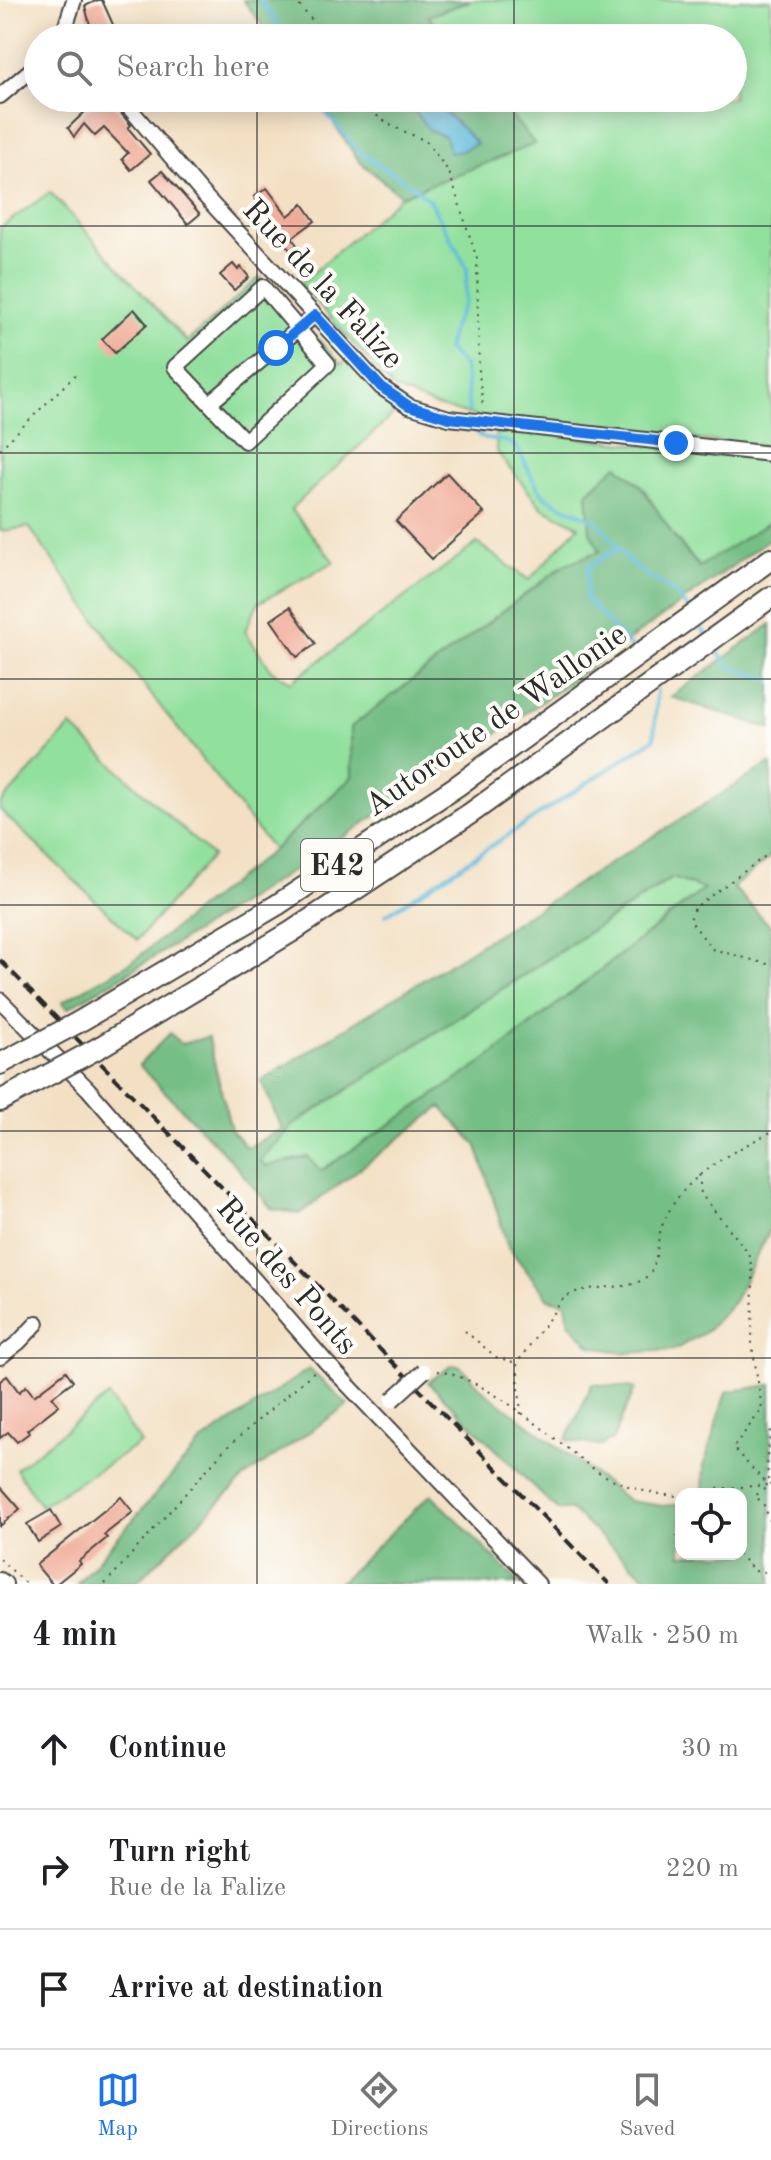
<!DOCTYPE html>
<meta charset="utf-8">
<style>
:root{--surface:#fff;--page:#f6f6f6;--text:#202124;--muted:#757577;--line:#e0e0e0;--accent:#1a73e8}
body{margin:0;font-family:"Old Standard TT",serif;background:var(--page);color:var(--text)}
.controls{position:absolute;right:24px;bottom:24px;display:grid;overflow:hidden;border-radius:16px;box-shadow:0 4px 20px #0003}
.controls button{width:72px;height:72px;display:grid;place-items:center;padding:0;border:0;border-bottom:2px solid var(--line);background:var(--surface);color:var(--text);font:40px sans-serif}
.stop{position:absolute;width:24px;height:24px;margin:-18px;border:6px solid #1a73e8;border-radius:50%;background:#fff}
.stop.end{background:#1a73e8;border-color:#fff;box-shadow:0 2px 8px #0008}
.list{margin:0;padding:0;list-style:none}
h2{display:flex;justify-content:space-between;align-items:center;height:104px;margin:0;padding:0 32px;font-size:34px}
h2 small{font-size:26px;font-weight:400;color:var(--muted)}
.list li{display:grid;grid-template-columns:52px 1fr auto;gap:24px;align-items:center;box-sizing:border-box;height:120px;padding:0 32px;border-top:2px solid var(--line)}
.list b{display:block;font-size:30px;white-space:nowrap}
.list p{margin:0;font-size:26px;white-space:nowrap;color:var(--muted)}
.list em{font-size:26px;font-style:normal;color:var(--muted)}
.icon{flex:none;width:44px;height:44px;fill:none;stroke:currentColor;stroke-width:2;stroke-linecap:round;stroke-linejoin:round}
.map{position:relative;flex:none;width:771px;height:1584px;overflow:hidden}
.search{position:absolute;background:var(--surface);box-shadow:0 4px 20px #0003;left:24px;right:24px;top:24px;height:88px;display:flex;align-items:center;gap:20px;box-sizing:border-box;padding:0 28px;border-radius:44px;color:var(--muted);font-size:30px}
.sheet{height:464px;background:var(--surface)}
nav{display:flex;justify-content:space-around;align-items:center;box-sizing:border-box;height:112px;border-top:2px solid var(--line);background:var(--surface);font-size:22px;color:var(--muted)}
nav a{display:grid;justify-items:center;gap:4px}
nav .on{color:var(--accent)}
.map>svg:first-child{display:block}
.green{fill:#92e09e;stroke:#5e8664;stroke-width:2}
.forest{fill:#75be85;stroke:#507458;stroke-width:2;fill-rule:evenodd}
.water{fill:#5ebbdc;stroke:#447384;stroke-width:2}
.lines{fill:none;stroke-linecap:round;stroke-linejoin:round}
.stream{stroke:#5ebbdc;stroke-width:4}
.building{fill:#f1ac99}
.minor-casing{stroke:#494642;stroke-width:18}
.major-casing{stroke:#494642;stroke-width:20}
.highway-casing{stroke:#494642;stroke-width:24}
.path{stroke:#494642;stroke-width:2;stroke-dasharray:2 6;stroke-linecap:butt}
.minor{stroke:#fff;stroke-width:14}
.major{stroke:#fff;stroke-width:16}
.highway{stroke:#fff;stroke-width:20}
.rail{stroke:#2b2b2b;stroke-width:4;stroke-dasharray:12 6;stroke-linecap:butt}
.minor-bridge-casing{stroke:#494642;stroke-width:18;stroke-linecap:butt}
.highway-bridge-casing{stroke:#494642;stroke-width:24;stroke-linecap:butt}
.minor-bridge{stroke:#fff;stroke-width:14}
.highway-bridge{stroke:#fff;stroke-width:20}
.route{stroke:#1a73e8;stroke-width:10}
.grid{fill:none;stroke:#2b2b2b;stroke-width:2;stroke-opacity:0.55}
.labels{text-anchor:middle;stroke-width:8;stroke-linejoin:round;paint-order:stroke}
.shield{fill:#fdfcf7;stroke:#6a6a68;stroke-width:2}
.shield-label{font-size:30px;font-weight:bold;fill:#2b2b2b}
.street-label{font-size:32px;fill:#2b2b2b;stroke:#fdfcf7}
</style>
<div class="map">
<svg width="771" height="1584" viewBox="0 0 771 1584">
<rect width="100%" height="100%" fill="#fdfcf7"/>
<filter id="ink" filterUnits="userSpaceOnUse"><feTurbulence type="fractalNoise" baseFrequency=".0125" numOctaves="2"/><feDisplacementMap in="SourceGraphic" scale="16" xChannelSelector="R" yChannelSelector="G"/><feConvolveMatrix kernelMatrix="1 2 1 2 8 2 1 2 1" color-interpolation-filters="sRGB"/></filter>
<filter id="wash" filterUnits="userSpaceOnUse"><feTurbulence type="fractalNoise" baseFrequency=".006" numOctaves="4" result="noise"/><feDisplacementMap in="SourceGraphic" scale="32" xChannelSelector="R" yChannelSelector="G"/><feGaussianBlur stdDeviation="1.8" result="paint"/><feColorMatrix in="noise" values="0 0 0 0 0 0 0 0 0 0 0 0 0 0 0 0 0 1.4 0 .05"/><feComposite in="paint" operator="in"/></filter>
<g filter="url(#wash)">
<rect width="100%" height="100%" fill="#f3e0c4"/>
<path class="green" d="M472,0H771V447L488,419L435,406L394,389L300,284L401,196L534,144L496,98H733V38H446L428,16Z
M50,192L187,342L260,277L341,364L349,359L396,412L291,509L334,562L258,603L245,631L271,670L291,682L477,543L529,580L579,526L542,508L497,452L495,428L771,460V521L700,567L675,538L642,487L617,466L600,551L564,565L351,727L352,777L273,850L124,660L29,527L0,531V228Z
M71,726L212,856L137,940L0,810V804Z
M673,878L705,888L482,1063L320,1171L308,1157L265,1166L259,1159L296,1123Z
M108,1396L141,1443L41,1506L16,1469Z"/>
<path class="forest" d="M243,0H472L428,16L446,38H272Z
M316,98H496L535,144L401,196L360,162Z
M617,465L642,487L675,538L699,567L771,521V538C543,703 313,867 68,1008L62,1002L133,961L273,850L352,777L351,727L564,565L600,551L590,532L587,493Z
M771,624V729L671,697Z
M771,763V857L733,887L771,927V1228L734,1301L707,1331L674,1350L623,1353L591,1346L569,1323L566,1303L549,1299L508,1247L477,1146L441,1107L300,1214L272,1209L230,1159L139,1065L170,1033L181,1044L208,1037L231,1130L247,1148L282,1129L261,1081ZM672,878L704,889L482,1063L321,1171L308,1157L266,1166L260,1160L296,1123Z
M452,1365L460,1366L484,1391L629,1501L663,1506L681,1504V1554H741V1494H703L704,1465L726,1392L771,1385V1584H653L571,1510H557L428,1382Z
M309,1369L348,1405L246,1476L135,1584H77L201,1442Z
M592,1384L635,1388L613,1439L601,1446L566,1440Z
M431,1494L520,1584H338Z"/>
<path class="water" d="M407,98C437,98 457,123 477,144L459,152L450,153L445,136L430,131L405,99Z"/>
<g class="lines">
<path class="stream" d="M260,0L279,26L277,38
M314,98L360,153L413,186L430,201L467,268L465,302L453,327L447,349L465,367L469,412
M474,429C483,445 499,436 512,444C523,450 531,484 545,496C560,508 579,511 595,521C608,529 616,548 627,559C647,580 671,583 689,610
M618,548L588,567L586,599L633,649
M696,620L707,636
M714,646L728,666L771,680
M386,915L654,739L657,690"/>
</g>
<g id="blocks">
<path class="building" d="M98,0H102L119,38H105L98,25H90L85,6Z
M85,98H111L113,104L131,125L128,128L150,154L131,170L122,159L128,153L104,128L95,136L84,124L74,137L68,128L92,105Z
M162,171L200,214L188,224L151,180Z
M267,188L288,216L303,204L315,221L292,238L297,245L290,250L283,241L277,245L268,234L277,228L254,197Z
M233,264L238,270L241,267L249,277L234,290L220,275Z
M134,309L147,324L115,353L102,339Z
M447,473L484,513L432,559L396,521Z
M290,607L316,644L297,657L271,620Z
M66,1371L73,1381L52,1397L59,1405L27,1430L29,1433L17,1442L8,1432L0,1438V1381L7,1376L19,1392L26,1386L34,1396Z
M0,1486L20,1509L0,1526Z
M121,1497L133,1512L104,1535L107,1538L79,1561L81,1564L56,1584H52L36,1565Z
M51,1510L61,1527L38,1542L27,1524Z"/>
</g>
</g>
<g filter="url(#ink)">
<use href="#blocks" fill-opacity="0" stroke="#494642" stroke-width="2"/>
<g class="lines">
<defs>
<path id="minor" d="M62,38L74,0
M0,96L38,64
M121,98L201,192L381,387L409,406L449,418L771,454
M263,287L328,364L245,441L175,367Z
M210,403L315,315
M0,1000L88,1089L326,1362L538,1584
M0,1357L19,1342L37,1323"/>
<path id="major" d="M0,1581L4,1584"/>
<path id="highway" d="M77,1023L277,905L457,786L771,559
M100,1047L291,932L471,813L771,597
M0,1064L30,1048
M0,1101L52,1073"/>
</defs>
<use href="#minor" class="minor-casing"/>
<use href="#major" class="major-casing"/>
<use href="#highway" class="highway-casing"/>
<path class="path" d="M294,0L324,33L313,38
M350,98L394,127L426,141L449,172L477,259L479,373L483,408
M0,449L75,375
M771,852L694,908L690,920L712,949L771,965
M699,1175L701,1194L748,1252L753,1273L752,1343L762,1409L733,1448L768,1485
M465,1331L496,1357L516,1363
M437,1371C489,1378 553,1439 595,1470C622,1486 649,1495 681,1496
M521,1414L517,1363L563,1299C589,1279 630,1296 649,1274C659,1261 656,1241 662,1226C681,1177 727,1155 771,1132
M771,1484L755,1496L763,1503L771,1523
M702,1494L714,1489L768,1485L767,1456L771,1430
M681,1528L676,1539L681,1545
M688,1554L691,1558L699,1554
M738,1554L755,1571L771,1573
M0,1559L26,1584
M105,1584L225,1449L316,1370"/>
<use href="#minor" class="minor"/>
<use href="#major" class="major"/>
<use href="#highway" class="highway"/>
<path class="rail" d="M0,960L609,1584"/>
<defs>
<path id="minor-bridge" d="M392,1400L424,1371"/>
<path id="highway-bridge" d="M30,1048L77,1023
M52,1073L100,1047"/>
</defs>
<use href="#minor-bridge" class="minor-bridge-casing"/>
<use href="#highway-bridge" class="highway-bridge-casing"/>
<use href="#minor-bridge" class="minor-bridge"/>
<use href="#highway-bridge" class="highway-bridge"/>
</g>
</g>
<g class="lines" filter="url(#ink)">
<path class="route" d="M276,348L315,315L381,387L409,406L449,418L676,443"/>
</g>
<path class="grid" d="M257,0V38M514,0V38M257,98V1584M514,98V1584M0,226H771M0,453H771M0,679H771M0,905H771M0,1131H771M0,1358H771"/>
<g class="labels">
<rect class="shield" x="301" y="839" width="72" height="52" rx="6"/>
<g class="shield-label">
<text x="337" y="875">E42</text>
</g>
<g class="street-label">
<text transform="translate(324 283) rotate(47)" y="11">Rue de la Falize</text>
<text transform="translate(495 719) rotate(-35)" y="11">Autoroute de Wallonie</text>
<text transform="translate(288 1275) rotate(49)" y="11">Rue des Ponts</text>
</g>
</g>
</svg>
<div class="controls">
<button><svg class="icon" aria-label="locate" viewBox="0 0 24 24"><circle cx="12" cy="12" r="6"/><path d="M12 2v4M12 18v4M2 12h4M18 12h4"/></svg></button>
</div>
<div class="stop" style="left:276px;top:348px"></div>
<div class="stop end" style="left:676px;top:443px"></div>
<div class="search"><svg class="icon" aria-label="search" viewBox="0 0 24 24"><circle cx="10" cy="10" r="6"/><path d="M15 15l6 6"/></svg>Search here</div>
</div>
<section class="sheet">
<h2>4 min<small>Walk · 250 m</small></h2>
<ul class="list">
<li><svg class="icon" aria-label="ahead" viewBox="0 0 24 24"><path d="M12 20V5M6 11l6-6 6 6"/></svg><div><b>Continue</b></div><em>30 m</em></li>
<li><svg class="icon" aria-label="right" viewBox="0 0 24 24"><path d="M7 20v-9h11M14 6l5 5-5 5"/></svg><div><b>Turn right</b><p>Rue de la Falize</p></div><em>220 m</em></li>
<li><svg class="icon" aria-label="arrive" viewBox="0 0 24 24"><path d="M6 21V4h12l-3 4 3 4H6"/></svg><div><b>Arrive at destination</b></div></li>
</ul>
</section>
<nav>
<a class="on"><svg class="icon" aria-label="map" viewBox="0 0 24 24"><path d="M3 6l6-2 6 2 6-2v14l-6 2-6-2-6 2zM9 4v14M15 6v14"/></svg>Map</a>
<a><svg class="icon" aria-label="directions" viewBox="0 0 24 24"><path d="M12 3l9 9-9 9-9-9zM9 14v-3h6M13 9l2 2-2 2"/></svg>Directions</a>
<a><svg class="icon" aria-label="saved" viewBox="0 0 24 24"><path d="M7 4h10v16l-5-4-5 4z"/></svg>Saved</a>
</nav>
